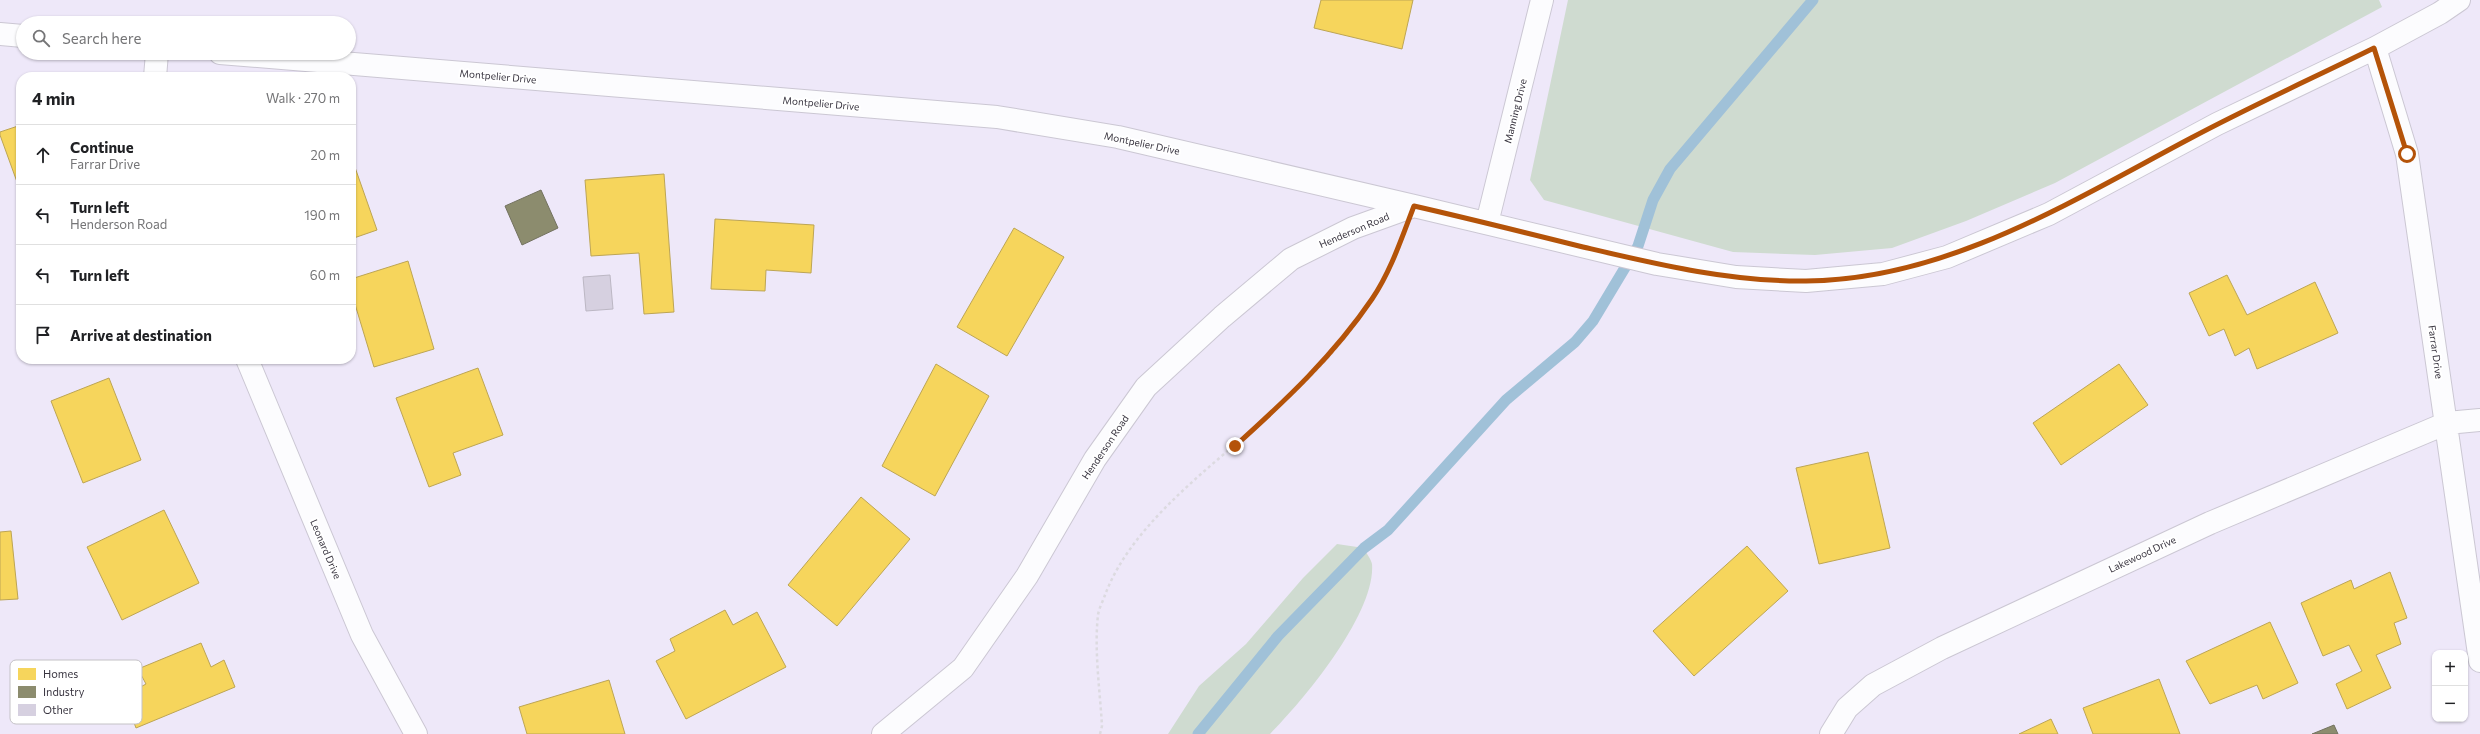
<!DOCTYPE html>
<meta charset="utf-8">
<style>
:root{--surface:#fff;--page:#f6f6f6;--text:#202124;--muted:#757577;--line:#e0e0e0}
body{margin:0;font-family:Commissioner,sans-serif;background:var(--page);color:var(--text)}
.controls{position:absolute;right:12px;bottom:12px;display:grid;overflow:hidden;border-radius:8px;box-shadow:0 1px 3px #0004}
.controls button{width:36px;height:36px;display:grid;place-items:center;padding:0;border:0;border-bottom:1px solid var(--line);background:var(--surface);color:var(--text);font:20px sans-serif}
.stop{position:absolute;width:12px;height:12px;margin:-9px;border:3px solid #b45309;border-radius:50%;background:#fff}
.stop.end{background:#b45309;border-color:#fff;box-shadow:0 1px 4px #0008}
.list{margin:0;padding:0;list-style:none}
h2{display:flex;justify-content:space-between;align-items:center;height:52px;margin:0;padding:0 16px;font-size:17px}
h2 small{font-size:13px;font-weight:400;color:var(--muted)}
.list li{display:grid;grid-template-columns:26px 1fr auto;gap:12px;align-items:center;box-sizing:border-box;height:60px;padding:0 16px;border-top:1px solid var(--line)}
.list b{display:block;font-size:15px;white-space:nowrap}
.list p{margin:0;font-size:13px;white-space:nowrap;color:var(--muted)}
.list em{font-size:13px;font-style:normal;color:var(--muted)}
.icon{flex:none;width:22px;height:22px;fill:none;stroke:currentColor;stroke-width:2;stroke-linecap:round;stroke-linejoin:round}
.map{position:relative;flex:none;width:2480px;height:734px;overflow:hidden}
.search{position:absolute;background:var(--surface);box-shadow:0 1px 3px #0004;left:16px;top:16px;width:340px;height:44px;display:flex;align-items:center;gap:10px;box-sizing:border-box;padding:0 14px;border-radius:22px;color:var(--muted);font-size:15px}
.panel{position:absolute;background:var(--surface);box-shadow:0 1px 3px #0004;left:16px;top:72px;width:340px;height:292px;border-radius:16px}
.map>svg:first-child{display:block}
.green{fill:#cfdbd0}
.homes{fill:#f6d55c;stroke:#bda554}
.industry{fill:#8c8c6e;stroke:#737260}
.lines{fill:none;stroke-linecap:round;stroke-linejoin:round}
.stream{stroke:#a0c1d8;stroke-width:11}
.building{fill:#d6d0e0;stroke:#bcb7c4}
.minor-casing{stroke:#cbc7d3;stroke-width:24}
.path{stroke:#dcdae0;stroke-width:2.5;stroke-dasharray:3 3;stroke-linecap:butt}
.minor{stroke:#fcfcfe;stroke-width:22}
.route{stroke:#b45309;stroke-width:5}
.labels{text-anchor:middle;stroke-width:4;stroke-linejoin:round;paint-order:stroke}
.street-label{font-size:10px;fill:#393540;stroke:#fff}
.key{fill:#fff;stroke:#c4c2c6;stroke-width:1}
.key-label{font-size:11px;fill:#393540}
</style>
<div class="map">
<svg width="2480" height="734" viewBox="0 0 2480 734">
<rect width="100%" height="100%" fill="#eee8f9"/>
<path class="green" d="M1568,0H2379L2382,7L2055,183L1966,221L1892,248L1815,255L1733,252L1544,200L1530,180Z
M1337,544L1364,548C1366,553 1371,559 1372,564C1376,613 1304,700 1270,734H1168L1199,686L1246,644L1303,578Z"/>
<path class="homes" d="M1321,0H1413L1402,49L1314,28Z
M21,125V193L0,135V132Z
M351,156L377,230L351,239Z
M664,174L674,312L644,314L639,253L591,256L585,180Z
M715,219L814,225L811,273L766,270L765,291L711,289Z
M1014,228L1064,257L1007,356L957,327Z
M408,261L434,349L374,367L351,291V279Z
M2227,275L2247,315L2315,282L2338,333L2257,369L2249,348L2235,356L2224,329L2209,336L2189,293Z
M936,364L989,396L935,496L882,466Z
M2119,364L2148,405L2061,465L2033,423Z
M478,368L503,435L453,453L461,475L429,487L396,398Z
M109,378L141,460L83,483L51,401Z
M1868,452L1890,548L1819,564L1796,468Z
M861,497L910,539L837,626L788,585Z
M164,510L199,583L122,620L87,547Z
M11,531L18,599L0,600V532Z
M1747,546L1788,591L1694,676L1653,631Z
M2390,572L2407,618L2394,623L2401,644L2376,655L2391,688L2347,709L2336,684L2362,671L2349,645L2323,656L2301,603L2351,580L2354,589Z
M725,610L733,625L757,612L786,667L686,719L656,661L675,651L670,639Z
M2270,622L2298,683L2263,699L2257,685L2210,704L2186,661Z
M201,643L211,667L224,660L235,687L136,728L124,696L146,684L138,669Z
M2159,679L2180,734H2093L2083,708Z
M609,680L625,734H527L519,707Z
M2051,719L2058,734H2019Z"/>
<path class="industry" d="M541,190L558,228L522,245L505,206Z
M2334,725L2338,734H2312Z"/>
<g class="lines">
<path class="stream" d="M1198,734L1278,636L1364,548L1388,530L1506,400L1575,342L1593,321L1638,246L1653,200L1670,169L1813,0"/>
</g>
<path class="building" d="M610,275L613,309L586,311L583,277Z"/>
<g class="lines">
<defs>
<path id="minor" d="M0,34L23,36
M2375,48L2407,154L2480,661
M220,53L997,117L1118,137L1414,206
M155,77L157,53
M1487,223L1542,0
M247,359L362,635L416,734
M883,734L963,668L1027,576L1095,459L1146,387L1222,317L1291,259L1353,228L1414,206L1657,264L1736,277L1806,281L1883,274L1947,257L2049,214L2217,124L2375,48L2440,13L2459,0
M1831,734L1847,708L1873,685L1942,648L2210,523L2447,423L2480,420"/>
</defs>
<use href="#minor" class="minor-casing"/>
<path class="path" d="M1100,734L1102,726C1100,691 1094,650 1098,615C1099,608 1103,601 1105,595C1134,517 1227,456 1286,400C1332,358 1379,302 1401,243"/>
<use href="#minor" class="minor"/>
</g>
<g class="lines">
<path class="route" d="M1235,446C1285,401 1334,355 1372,299C1391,271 1402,237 1414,206C1471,219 1527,233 1583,247C1656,264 1730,282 1806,281C1946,280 2070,202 2191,138C2251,106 2313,78 2374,48L2407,154"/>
</g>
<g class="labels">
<g class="street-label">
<text transform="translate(498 76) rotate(5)" y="4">Montpelier Drive</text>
<text transform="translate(821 103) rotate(5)" y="4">Montpelier Drive</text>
<text transform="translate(1515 111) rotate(-76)" y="4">Manning Drive</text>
<text transform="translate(1142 143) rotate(12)" y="4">Montpelier Drive</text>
<text transform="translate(1354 230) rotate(-23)" y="4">Henderson Road</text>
<text transform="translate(2436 352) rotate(82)" y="4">Farrar Drive</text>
<text transform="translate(1105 447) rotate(-56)" y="4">Henderson Road</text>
<text transform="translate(326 549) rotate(67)" y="4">Leonard Drive</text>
<text transform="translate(2142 554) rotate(-25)" y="4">Lakewood Drive</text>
</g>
</g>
<rect x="10" y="660" width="132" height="64" rx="6" class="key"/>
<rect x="18" y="668" width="18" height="12" fill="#f6d55c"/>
<rect x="18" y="686" width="18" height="12" fill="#8c8c6e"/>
<rect x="18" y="704" width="18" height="12" fill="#d6d0e0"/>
<g class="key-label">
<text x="43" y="678">Homes</text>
<text x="43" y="696">Industry</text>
<text x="43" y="714">Other</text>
</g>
</svg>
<div class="controls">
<button>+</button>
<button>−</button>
</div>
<div class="stop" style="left:2407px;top:154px"></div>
<div class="stop end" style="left:1235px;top:446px"></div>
<div class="search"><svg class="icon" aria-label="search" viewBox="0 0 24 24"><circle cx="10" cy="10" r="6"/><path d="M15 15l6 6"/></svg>Search here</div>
<section class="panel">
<h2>4 min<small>Walk · 270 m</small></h2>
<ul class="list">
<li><svg class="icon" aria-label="ahead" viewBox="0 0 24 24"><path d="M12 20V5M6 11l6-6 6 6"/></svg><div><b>Continue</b><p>Farrar Drive</p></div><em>20 m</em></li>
<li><svg class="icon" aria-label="left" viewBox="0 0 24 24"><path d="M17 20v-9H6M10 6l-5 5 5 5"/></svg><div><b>Turn left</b><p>Henderson Road</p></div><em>190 m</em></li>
<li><svg class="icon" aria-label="left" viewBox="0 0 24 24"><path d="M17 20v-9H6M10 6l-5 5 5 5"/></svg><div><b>Turn left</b></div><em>60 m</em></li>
<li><svg class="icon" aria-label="arrive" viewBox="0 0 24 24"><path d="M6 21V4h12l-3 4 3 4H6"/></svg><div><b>Arrive at destination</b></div></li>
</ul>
</section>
</div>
